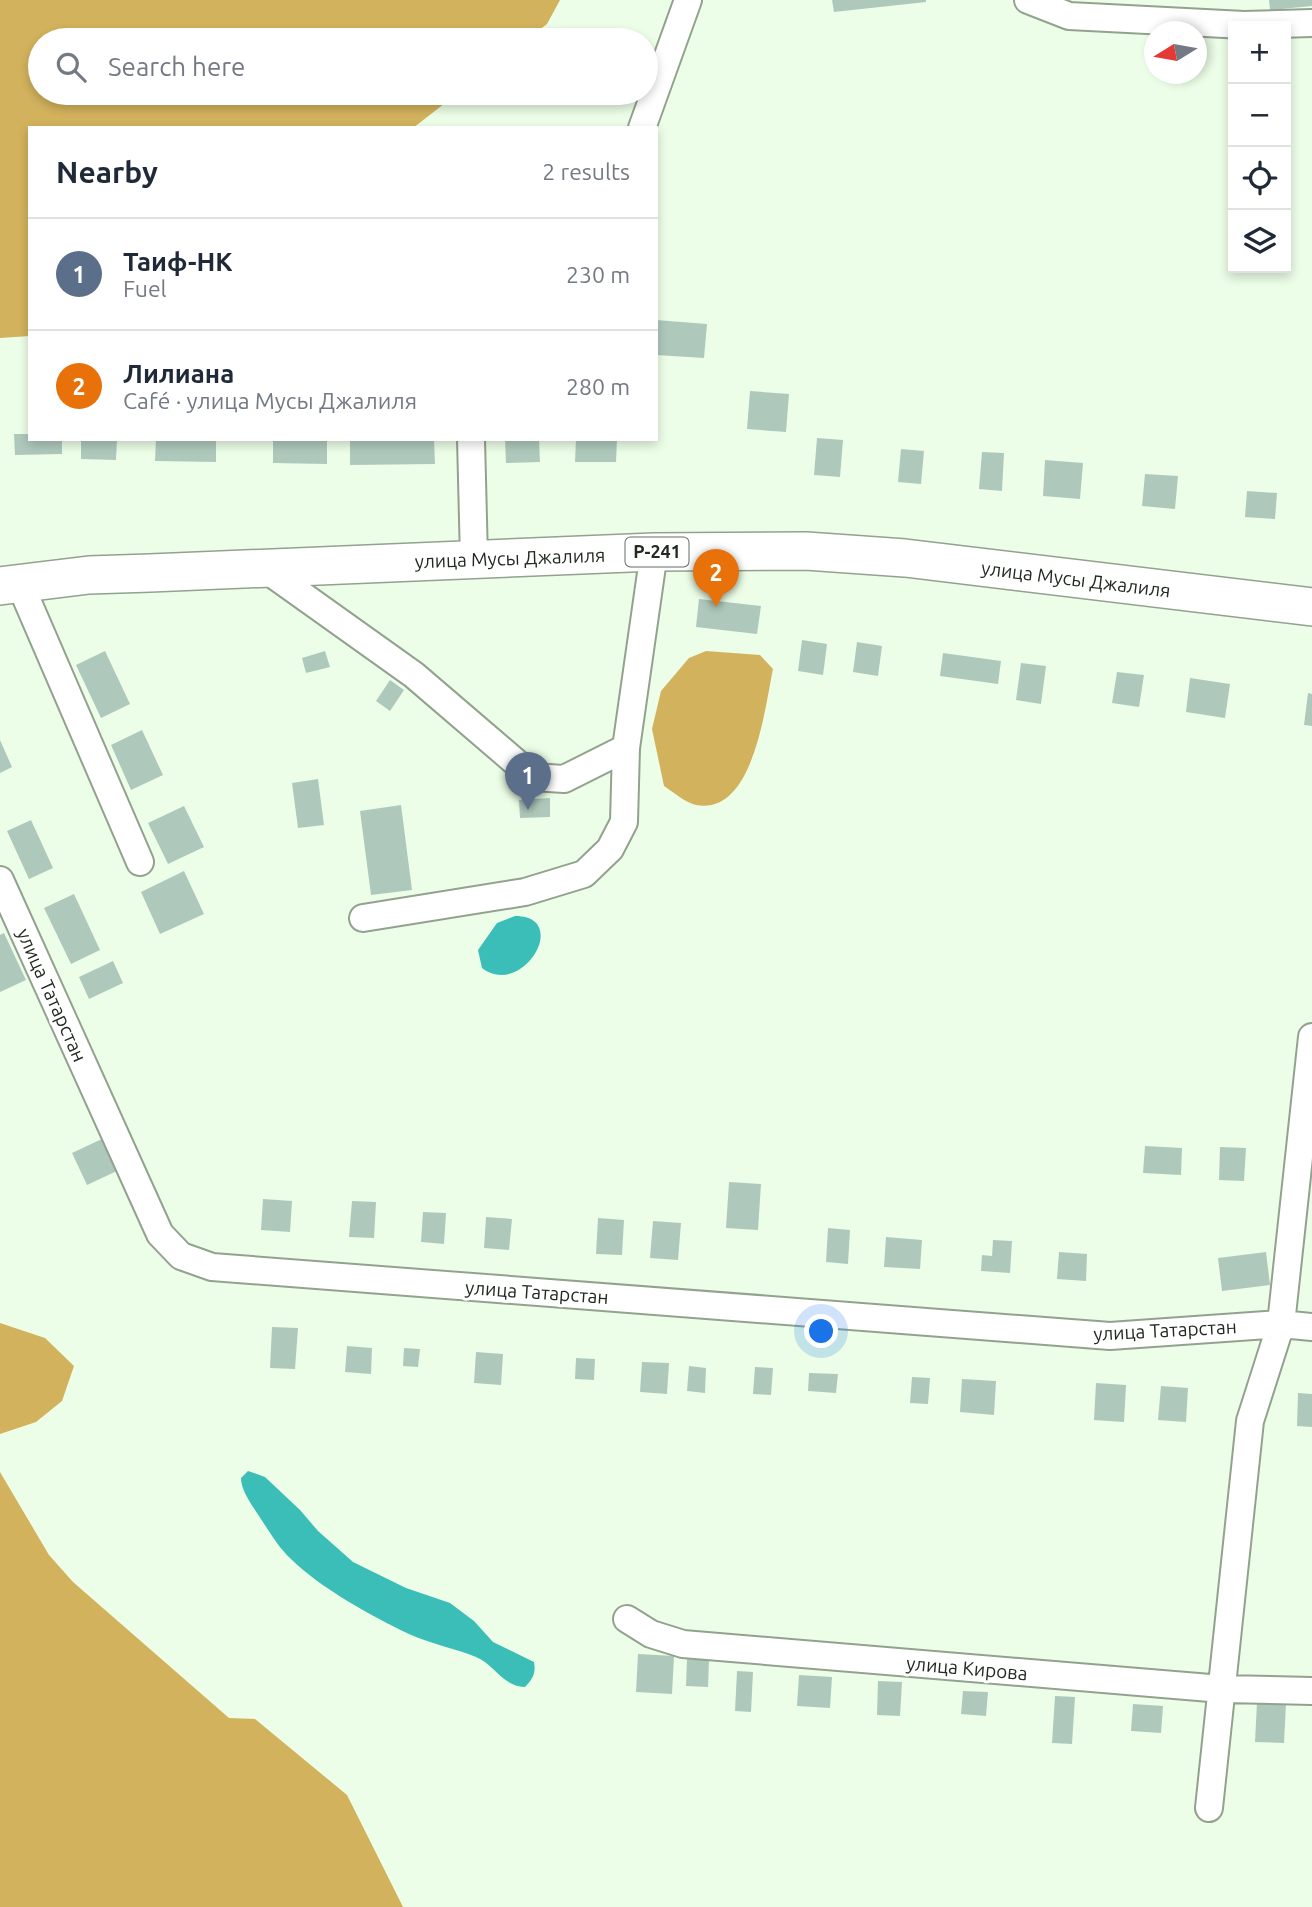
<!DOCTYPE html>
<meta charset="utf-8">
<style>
:root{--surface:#fff;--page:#f6f6f7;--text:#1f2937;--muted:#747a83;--line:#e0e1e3;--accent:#2563eb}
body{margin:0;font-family:Ubuntu,sans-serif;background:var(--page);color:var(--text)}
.controls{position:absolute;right:21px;top:21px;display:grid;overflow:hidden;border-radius:0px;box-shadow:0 4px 10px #0003}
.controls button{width:63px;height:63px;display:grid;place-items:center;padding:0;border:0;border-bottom:2px solid var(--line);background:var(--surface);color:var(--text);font:35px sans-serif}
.compass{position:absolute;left:1144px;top:21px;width:63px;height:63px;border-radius:50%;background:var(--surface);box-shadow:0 4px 10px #0003;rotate:259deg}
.you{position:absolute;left:822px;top:1332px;width:24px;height:24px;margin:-18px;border:5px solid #fff;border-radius:50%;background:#1a73e8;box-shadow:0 0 0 10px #1a73e833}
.badge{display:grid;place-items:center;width:46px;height:46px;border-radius:50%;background:var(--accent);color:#fff;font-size:23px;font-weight:700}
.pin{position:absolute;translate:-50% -58px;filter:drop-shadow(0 2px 4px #0008)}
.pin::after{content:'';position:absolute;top:37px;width:24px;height:21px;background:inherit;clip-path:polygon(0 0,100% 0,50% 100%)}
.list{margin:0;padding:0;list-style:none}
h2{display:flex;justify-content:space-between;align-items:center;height:91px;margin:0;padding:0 28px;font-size:30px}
h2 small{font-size:23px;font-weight:400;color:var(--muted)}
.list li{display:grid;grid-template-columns:46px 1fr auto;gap:21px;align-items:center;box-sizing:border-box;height:112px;padding:0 28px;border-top:2px solid var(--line)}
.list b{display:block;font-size:26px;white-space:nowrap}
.list p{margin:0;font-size:23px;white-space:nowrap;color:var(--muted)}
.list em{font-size:23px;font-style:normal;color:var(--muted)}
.icon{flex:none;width:38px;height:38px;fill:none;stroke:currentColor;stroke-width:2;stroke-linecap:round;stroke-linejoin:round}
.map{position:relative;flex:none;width:1312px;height:1907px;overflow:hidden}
.search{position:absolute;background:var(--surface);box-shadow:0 4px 10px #0003;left:28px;top:28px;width:630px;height:77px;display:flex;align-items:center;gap:18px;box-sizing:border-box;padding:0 24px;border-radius:38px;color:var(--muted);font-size:26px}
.panel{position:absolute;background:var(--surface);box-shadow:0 4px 10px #0003;left:28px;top:126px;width:630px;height:315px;border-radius:0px}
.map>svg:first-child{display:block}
.forest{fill:#d3b25d}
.water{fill:#3bbeb8}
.building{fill:#aec9bc}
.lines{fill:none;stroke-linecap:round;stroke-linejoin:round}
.minor-casing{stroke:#92a28e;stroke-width:30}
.highway-casing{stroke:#92a28e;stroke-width:40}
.minor{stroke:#fff;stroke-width:26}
.highway{stroke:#fff;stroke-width:37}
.labels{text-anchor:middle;stroke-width:6;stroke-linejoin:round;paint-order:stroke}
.shield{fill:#fff;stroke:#656a64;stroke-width:2}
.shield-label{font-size:18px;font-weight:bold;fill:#232a22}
.street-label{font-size:19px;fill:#232a22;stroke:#fff}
</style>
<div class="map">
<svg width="1312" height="1907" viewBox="0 0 1312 1907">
<rect width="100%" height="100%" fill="#ecfee7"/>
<path class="forest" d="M0,0H560L547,24L526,40H40V93H458L413,128H30V336L0,338Z
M706,651L760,655L773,669C765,706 754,816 696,805C686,803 673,792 664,786L652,729L661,691L689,658Z
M0,1323L45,1338L74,1366L62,1401L36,1422L0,1434Z
M0,1472L49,1555L73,1582L229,1718L255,1719L347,1795L403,1907H0Z"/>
<path class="water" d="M515,916C572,916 522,999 482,968L478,950L497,923Z
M248,1471L265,1477L300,1510L318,1531L353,1562L406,1588L450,1603L474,1621L493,1642L534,1662C536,1673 533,1679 525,1687C502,1686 495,1665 476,1657C454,1648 431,1644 409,1634C373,1617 319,1587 291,1559C278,1547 269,1531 259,1516C252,1505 241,1491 241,1478Z"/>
<path class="building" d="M832,0H926V2L834,12Z
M1269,0H1312V6L1270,10Z
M656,320L707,324L704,358L656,355Z
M750,391L789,394L786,432L747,429Z
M14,434H30V439H62V454L15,455Z
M817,438L843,440L840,477L814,475Z
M81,439H117L116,460L81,459Z
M156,439H216V462L155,461Z
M350,439H434L435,464L350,465Z
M505,439H539L540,462L506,463Z
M576,439H617L616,462H575Z
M273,440L327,441V464L273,463Z
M901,449L924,451L921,484L898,482Z
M982,452L1004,453L1002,491L979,489Z
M1045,460L1083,463L1080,499L1043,496Z
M1145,474L1178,476L1175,509L1142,506Z
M1247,491L1277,493L1275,519L1245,517Z
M699,599L761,606L757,634L696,627Z
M802,640L827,644L823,675L798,671Z
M857,642L882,646L878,676L853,672Z
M105,651L130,704L101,718L76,665Z
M325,651L330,667L306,673L302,658Z
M943,653L1001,661L998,684L940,676Z
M1021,663L1046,666L1041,704L1016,700Z
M1117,672L1144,675L1139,707L1112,703Z
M1190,678L1230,684L1225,718L1186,712Z
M390,680L404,690L390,711L376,701Z
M1308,693L1312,694V726L1304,725Z
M142,730L163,775L131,790L111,745Z
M0,740L12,767L0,773Z
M318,779L324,825L298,828L292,783Z
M550,798V817L520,818L519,800Z
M401,805L412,890L371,895L360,811Z
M184,806L204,847L168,864L148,823Z
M31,820L53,868L29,879L7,831Z
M184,871L204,914L160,934L141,892Z
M74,894L100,950L71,964L44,908Z
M4,933L26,980L0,992V935Z
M113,961L123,983L89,999L79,977Z
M104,1138L119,1170L87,1185L72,1153Z
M1145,1146L1182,1148L1181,1175L1143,1173Z
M1220,1147L1246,1148L1244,1181L1219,1180Z
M729,1182L761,1184L758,1230L726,1228Z
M263,1199L292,1201L290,1232L261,1230Z
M352,1201L376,1202L374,1238L349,1237Z
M423,1212L446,1213L444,1244L421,1242Z
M486,1217L512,1219L509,1250L484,1248Z
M598,1218L624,1220L622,1255L596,1254Z
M653,1221L681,1223L678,1260L650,1258Z
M828,1228L850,1230L848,1264L826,1262Z
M886,1237L922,1240L920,1269L884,1267Z
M993,1240L1012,1241L1010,1273L981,1271L982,1255L992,1256Z
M1059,1252L1087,1254L1086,1281L1057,1279Z
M1266,1252L1270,1285L1222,1291L1218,1258Z
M272,1327L298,1328L295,1369L270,1368Z
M347,1346L372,1348L371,1374L345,1372Z
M404,1348L420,1349L418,1367L403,1366Z
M476,1352L503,1354L501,1385L474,1383Z
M576,1358L595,1359L594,1380L575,1379Z
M642,1362L669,1363L667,1394L640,1392Z
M689,1366L706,1368L705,1393L687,1391Z
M755,1367L773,1368L771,1395L753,1394Z
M809,1373L838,1374L836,1393L808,1391Z
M912,1377L930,1378L928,1404L910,1403Z
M962,1379L996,1381L994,1415L960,1412Z
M1096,1383L1126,1385L1124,1422L1094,1420Z
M1161,1386L1188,1388L1186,1422L1158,1420Z
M1298,1393L1312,1394V1427L1297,1426Z
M638,1654L674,1656L672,1694L636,1692Z
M687,1659L709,1660L708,1687L686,1686Z
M737,1671L753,1672L751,1712L735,1711Z
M799,1675L832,1677L830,1708L797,1706Z
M878,1681L902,1682L900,1716L877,1715Z
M963,1691L988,1692L986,1716L961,1714Z
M1055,1696L1075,1697L1072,1744L1052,1743Z
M1257,1702L1286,1704L1284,1743L1255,1742Z
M1133,1704L1163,1706L1161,1733L1131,1731Z"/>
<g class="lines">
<defs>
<path id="minor" d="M1028,0L1069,16L1244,25L1312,23
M642,128L688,0
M471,439L474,559
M264,568L414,675L533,777L564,779L626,748L654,552
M20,584L140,862
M0,880L160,1234L181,1256L212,1267L1110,1336L1281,1324L1312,1327
M363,918L525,892L584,874L610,849L624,822L626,748
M627,1619L651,1634L683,1644L1222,1689L1312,1691
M1209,1808L1250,1421L1281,1324L1312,1037"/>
<path id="highway" d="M0,586L89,575L150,573L654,552L806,551L905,558L1312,607"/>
</defs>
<use href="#minor" class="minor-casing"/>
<use href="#highway" class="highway-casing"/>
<use href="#minor" class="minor"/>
<use href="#highway" class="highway"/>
</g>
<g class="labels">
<rect class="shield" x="625.5" y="537.5" width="63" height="29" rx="5"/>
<g class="shield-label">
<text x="657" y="558">Р-241</text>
</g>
<g class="street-label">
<text transform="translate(510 558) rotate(-2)" y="7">улица Мусы Джалиля</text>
<text transform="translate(1076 579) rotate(7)" y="7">улица Мусы Джалиля</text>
<text transform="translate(52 995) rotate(66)" y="7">улица Татарстан</text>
<text transform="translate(537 1292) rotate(4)" y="7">улица Татарстан</text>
<text transform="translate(1165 1330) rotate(-3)" y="7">улица Татарстан</text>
<text transform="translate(967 1668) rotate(5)" y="7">улица Кирова</text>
</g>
</g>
</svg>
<div class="controls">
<button>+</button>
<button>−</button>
<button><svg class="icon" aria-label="locate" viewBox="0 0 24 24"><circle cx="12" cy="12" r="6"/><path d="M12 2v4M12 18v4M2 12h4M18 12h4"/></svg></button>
<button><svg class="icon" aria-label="layers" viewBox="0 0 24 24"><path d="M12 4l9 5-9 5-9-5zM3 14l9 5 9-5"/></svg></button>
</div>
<svg class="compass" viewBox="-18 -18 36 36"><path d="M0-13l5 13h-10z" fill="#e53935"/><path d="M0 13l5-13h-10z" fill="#747a83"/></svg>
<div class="you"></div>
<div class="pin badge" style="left:528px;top:810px;background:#5c6f8a">1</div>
<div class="pin badge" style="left:716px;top:607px;background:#e8710a">2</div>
<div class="search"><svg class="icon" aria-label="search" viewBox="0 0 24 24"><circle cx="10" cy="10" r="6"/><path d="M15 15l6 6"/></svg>Search here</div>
<section class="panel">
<h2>Nearby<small>2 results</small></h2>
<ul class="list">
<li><span class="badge" style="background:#5c6f8a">1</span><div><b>Таиф-НК</b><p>Fuel</p></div><em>230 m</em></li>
<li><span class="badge" style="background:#e8710a">2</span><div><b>Лилиана</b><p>Café · улица Мусы Джалиля</p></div><em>280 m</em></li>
</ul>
</section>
</div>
